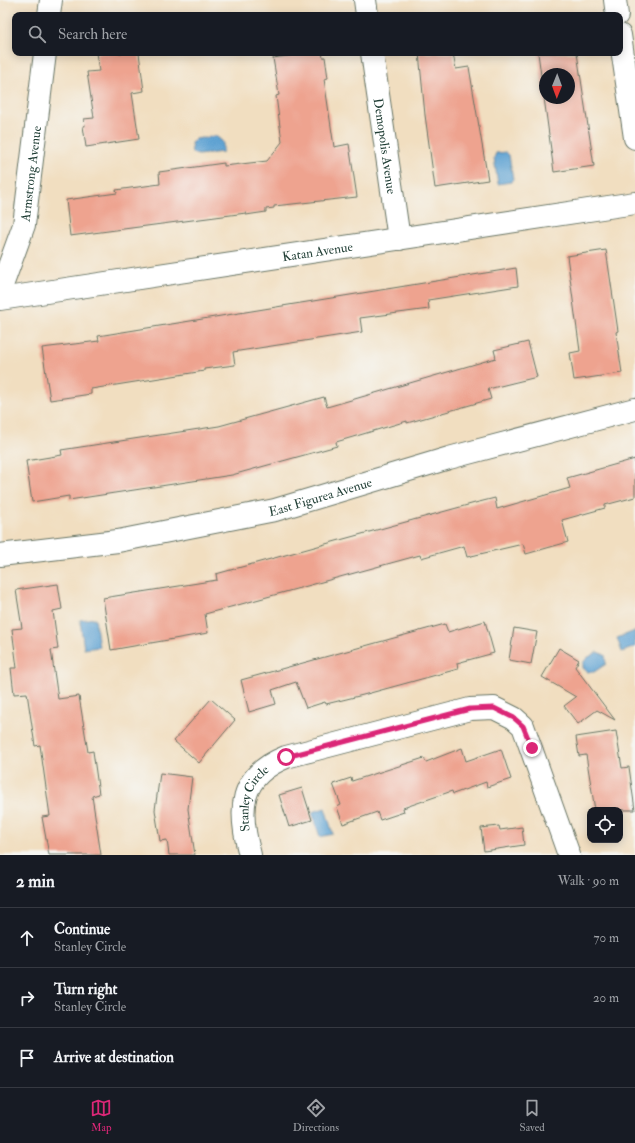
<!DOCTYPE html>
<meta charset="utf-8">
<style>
:root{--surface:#171b24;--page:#242831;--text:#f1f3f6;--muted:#9ea1a6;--line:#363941;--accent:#db2777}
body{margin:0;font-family:"IM FELL Double Pica",serif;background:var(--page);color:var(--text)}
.controls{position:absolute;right:12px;bottom:12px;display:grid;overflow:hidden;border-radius:8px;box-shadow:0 2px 10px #0003}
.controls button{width:36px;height:36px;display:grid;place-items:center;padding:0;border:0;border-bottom:1px solid var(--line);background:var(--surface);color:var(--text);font:20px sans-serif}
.compass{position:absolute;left:539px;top:68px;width:36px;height:36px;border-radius:50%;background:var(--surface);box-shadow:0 2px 10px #0003;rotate:181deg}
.stop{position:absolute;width:12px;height:12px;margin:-9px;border:3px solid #db2777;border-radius:50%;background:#fff}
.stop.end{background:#db2777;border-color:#fff;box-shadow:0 1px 4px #0008}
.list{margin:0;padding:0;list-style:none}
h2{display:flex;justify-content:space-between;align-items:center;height:52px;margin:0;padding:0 16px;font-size:17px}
h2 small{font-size:13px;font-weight:400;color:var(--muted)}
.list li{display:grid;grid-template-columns:26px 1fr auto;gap:12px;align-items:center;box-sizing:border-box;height:60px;padding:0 16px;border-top:1px solid var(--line)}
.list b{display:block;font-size:15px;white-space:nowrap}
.list p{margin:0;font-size:13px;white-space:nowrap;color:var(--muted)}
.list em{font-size:13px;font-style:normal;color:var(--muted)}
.icon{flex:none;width:22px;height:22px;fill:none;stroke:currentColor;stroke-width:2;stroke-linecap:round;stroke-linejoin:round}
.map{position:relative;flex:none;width:635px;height:855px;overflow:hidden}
.search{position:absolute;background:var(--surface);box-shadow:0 2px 10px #0003;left:12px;right:12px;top:12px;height:44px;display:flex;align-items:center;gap:10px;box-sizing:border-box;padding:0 14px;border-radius:8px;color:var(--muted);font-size:15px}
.sheet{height:232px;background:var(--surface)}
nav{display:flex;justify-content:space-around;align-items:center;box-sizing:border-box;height:56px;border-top:1px solid var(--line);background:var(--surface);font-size:11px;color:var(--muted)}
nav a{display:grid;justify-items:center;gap:2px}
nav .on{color:var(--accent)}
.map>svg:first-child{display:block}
.water{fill:#5da1d2;stroke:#3e6f83}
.building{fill:#eea38f;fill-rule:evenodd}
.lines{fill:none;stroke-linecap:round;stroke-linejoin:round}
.minor-casing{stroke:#687565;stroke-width:24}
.minor{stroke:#fff;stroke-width:22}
.route{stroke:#db2777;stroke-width:5}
.labels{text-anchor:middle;stroke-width:4;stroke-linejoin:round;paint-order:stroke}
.street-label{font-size:13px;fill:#1f3d34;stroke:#f6f6f2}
</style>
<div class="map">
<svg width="635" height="855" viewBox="0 0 635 855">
<rect width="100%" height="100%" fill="#f6f6f2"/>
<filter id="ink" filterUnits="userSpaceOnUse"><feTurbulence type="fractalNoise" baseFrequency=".025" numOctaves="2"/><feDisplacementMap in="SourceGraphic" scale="8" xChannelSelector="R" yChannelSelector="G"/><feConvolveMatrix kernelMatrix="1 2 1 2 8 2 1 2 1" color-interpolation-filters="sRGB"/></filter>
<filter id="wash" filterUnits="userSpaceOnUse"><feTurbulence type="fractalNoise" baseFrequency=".012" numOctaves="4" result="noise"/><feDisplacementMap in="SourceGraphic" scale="16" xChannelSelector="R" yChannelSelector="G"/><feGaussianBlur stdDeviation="0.9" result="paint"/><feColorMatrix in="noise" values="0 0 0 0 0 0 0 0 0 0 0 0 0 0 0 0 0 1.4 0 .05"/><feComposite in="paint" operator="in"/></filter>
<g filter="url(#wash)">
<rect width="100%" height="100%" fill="#f1dec0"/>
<path class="water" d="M216,136L223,142V152L198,155L192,153L191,143L195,139Z
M506,152L509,155L513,179L511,182L498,184L494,158L496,153Z
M95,618L99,647L84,649L80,620Z
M635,631V647L622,652L617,638Z
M597,652L605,655L606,664L594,672H588L583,668V663L587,658Z
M325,808L333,834L320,837L312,812Z"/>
<g id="blocks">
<path class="building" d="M96,53H139L144,91L132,93L139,139L86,147L83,126H85L84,119L94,118L87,72L99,71Z
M310,53H322L323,57H325L328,78L324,79L334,147L349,144L357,197L274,206V208L266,209V212L246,215V213L70,236L66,200L117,193L116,190L160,184L159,172L224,163V166L267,161L282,142L276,96L279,95L273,58Z
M419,53H453L456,69L469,67L488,180L435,188L425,115Z
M538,53H577L594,166L554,172ZM545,74H569V98H545Z
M606,250L618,331L616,332L622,373L574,380L570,353L580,351L567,256Z
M516,268L518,286L428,300L429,309L360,318L362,332L233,352L235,365L204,369V371L91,389V394L50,400L42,348L99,341L98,336Z
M528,342L537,377L488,389L491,399L407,423V421L336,442L337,446L232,475L69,500V496L32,502L26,461L62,455L61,450L219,426L324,397L327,407L496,358L494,350Z
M635,459V497L605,505V508L562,520L568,542L526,554L523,544L467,557L464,546L421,558L420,555L205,614L208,633L111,650L103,598L217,580L216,574L475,503L495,498L497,509L570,488L567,478Z
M58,584L62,609L53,611L58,649L51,650L58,699L79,696L88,752L93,751L99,794L92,796L101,855H49L42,817L50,816L40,745L35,746L27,693L14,694L11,668H17L12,629L22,628L16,590Z
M485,621L494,653L457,663L458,669L363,695L326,704L325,702L306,708L296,682L272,690L276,704L249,712L241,680L445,624L448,632Z
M514,628L537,632L531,664L509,660Z
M559,648L579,660L575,667L615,720L597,710L578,724L564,706L576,697L542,677Z
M211,699L235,720L199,763L174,741Z
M616,731L622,768L629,767L635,810H595L586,755L579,756L576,737Z
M462,748L466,761L501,749L511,779L487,787L486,782L453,794L452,791L403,808L404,812L380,820L377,812L343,824L337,807L341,805L333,784L351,778L352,781L424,758L426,762Z
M160,773L192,777L188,809L195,855H169L167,840L160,841L155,810Z
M302,788L312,820L289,827L279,795Z
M499,826L500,830L522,827L524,845L484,851L481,828Z"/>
</g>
</g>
<g filter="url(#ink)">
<use href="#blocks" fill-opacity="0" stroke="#687565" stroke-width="1"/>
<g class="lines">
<defs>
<g id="minor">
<path d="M365,0L367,15"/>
<path d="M615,0L617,15"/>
<path d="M49,15L51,0"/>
<path d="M620,35L635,138"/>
<path id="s1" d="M372,53L399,239"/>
<path id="s2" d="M0,291L24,225L45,53"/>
<path id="s3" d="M0,299L635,203"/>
<path id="s4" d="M0,555L118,541L275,510L449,458L635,409"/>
<path id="s5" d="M250,855C238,810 238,776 286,757L470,709L494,708L514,718L523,726L569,855"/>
</g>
</defs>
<use href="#minor" class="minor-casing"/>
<use href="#minor" class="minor"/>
</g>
</g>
<g class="lines" filter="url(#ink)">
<path class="route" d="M286,757L470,709L494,708L514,718L523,726L532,748"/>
</g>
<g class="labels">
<g class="street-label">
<text dy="5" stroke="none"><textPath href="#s1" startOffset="94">Demopolis Avenue</textPath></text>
<text dy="5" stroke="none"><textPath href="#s2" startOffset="122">Armstrong Avenue</textPath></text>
<text dy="5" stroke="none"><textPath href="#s3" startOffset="321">Katan Avenue</textPath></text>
<text dy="5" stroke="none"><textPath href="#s4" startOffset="326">East Figurea Avenue</textPath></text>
<text dy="5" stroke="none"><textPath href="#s5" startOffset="60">Stanley Circle</textPath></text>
</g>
</g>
</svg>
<div class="controls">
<button><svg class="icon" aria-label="locate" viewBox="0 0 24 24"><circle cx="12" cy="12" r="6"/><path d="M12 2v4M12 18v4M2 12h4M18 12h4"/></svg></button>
</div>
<svg class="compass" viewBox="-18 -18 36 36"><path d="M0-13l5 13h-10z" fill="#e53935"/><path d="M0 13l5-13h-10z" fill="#9ea1a6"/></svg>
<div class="stop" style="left:286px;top:757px"></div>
<div class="stop end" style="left:532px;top:748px"></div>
<div class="search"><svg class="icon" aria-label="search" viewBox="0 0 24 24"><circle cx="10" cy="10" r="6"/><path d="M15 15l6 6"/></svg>Search here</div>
</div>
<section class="sheet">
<h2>2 min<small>Walk · 90 m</small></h2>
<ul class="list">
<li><svg class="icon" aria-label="ahead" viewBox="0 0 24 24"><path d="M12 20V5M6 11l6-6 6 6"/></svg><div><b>Continue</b><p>Stanley Circle</p></div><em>70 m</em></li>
<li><svg class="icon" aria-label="right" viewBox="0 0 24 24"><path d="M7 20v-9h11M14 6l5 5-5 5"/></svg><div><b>Turn right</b><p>Stanley Circle</p></div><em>20 m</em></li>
<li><svg class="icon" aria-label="arrive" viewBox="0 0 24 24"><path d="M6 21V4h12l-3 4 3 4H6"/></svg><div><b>Arrive at destination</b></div></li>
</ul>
</section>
<nav>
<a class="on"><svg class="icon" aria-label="map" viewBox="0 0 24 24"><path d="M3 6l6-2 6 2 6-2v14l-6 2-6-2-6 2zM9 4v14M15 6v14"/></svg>Map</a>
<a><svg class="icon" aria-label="directions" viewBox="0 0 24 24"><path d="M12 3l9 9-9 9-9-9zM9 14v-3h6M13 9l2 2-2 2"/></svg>Directions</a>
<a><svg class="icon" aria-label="saved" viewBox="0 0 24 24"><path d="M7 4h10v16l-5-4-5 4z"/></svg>Saved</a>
</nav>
